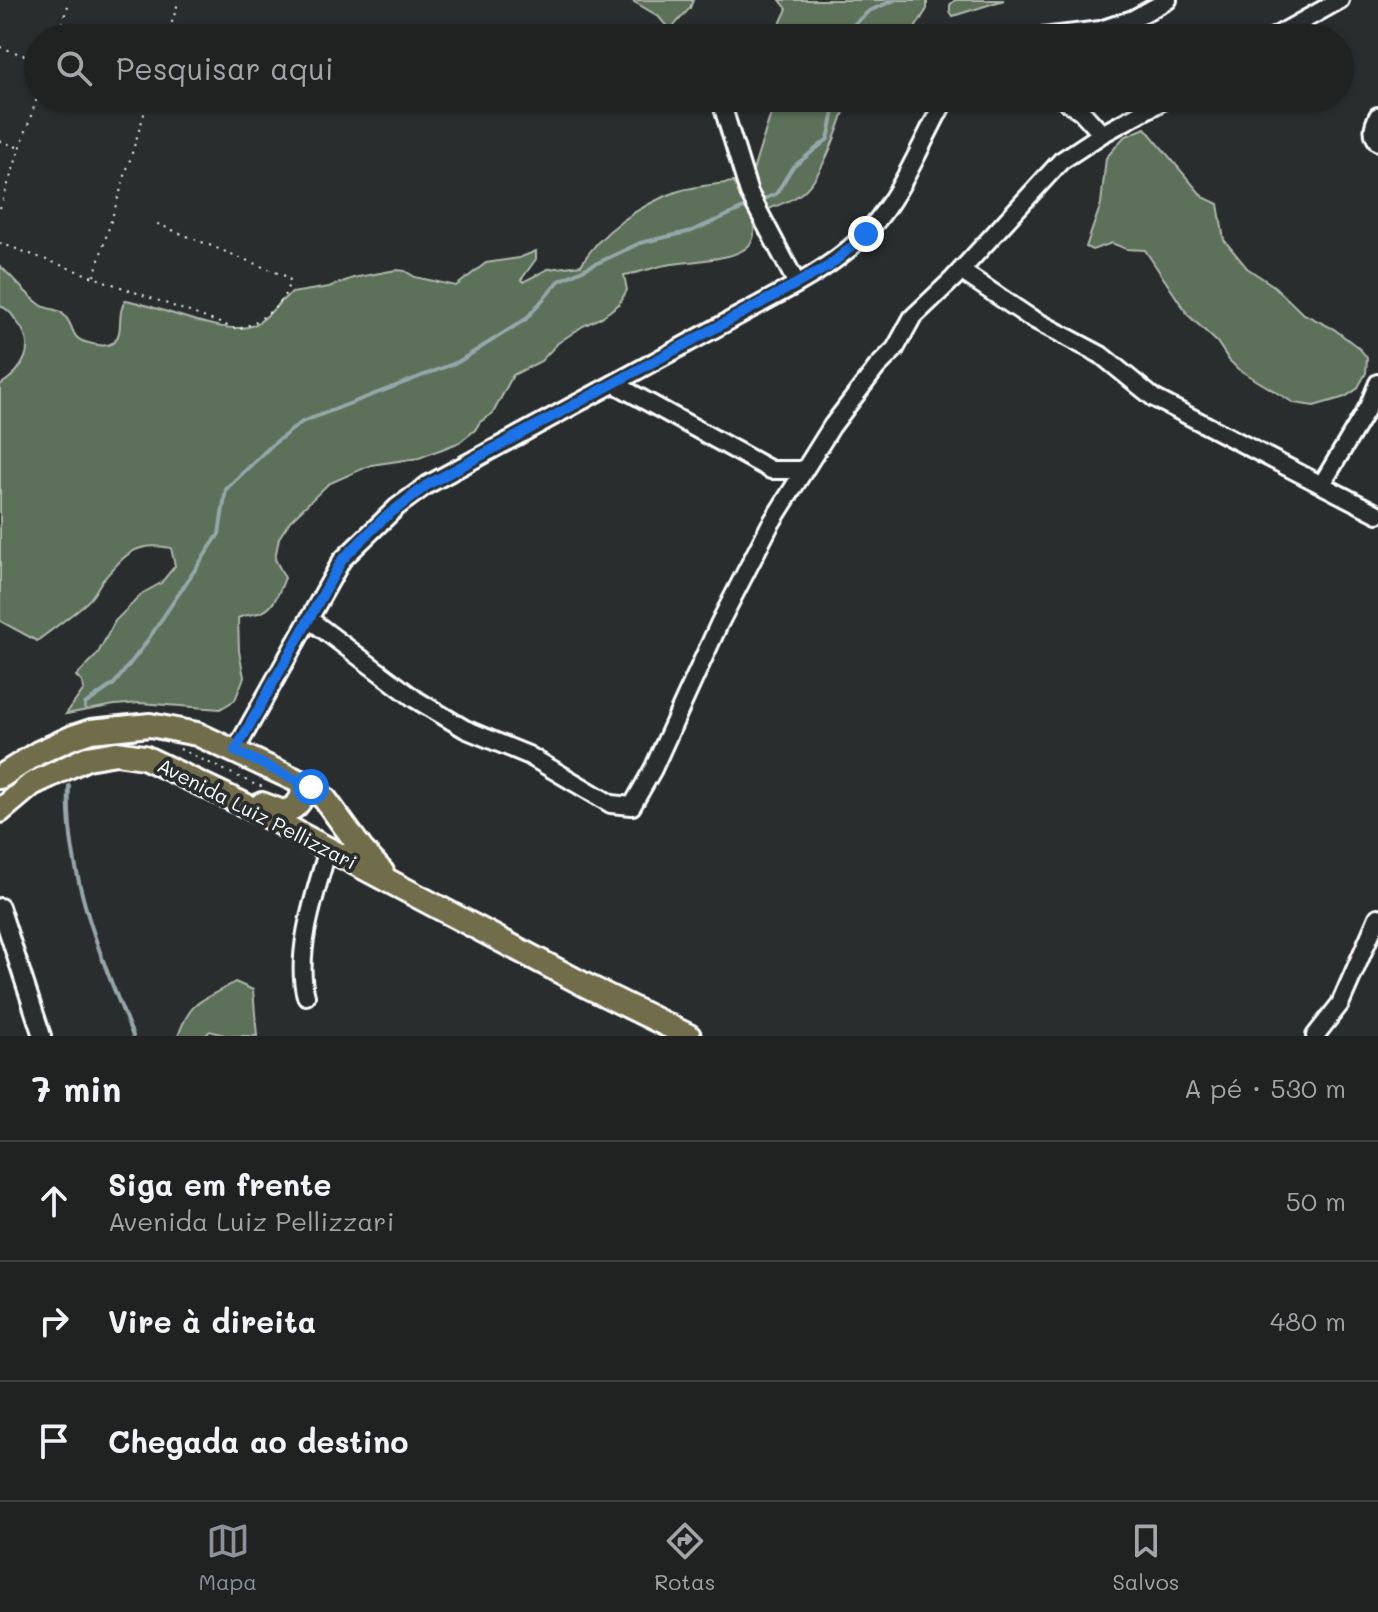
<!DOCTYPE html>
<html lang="pt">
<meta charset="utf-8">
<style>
:root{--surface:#202222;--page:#282a2a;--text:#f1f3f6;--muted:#a2a4a5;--line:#3d3f40;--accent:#8c9099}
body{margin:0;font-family:Mali,sans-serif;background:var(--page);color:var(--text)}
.stop{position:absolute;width:24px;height:24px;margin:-18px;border:6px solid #1a73e8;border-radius:50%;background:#fff}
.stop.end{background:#1a73e8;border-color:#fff;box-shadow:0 2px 8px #0008}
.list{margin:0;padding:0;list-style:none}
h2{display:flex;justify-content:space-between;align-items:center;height:104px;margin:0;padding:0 32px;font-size:34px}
h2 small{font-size:26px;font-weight:400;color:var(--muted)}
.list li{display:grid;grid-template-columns:52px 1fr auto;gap:24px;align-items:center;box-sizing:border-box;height:120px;padding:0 32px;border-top:2px solid var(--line)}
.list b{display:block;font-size:30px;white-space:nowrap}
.list p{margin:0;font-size:26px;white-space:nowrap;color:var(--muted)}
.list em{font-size:26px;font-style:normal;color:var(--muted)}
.icon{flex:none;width:44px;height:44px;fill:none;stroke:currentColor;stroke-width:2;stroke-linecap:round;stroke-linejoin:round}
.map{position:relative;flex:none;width:1378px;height:1036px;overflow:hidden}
.search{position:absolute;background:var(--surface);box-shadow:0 2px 6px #0004;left:24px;right:24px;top:24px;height:88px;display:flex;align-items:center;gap:20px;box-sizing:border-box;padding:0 28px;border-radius:44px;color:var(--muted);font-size:30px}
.sheet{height:464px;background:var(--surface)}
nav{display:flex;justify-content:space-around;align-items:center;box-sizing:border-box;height:112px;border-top:2px solid var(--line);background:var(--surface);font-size:22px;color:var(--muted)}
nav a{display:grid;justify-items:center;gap:4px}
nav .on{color:var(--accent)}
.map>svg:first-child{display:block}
.green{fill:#5c705a;stroke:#aeb8ac;stroke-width:2}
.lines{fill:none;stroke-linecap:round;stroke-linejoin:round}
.stream{stroke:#95a7a9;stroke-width:4}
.minor-casing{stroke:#fff;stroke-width:22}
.major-casing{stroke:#fff;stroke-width:28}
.path{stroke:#fff;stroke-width:2;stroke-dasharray:2 6;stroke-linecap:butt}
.minor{stroke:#2a2d2e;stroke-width:16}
.major{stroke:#716d4b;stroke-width:22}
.route{stroke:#1a73e8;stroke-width:10}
.labels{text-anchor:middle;stroke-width:8;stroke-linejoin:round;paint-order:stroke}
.street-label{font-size:20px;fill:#fff;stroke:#2a2d2e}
</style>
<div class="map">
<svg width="1378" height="1036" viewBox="0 0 1378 1036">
<rect width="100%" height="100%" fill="#2a2d2e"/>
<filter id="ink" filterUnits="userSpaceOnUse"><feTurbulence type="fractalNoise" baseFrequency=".0125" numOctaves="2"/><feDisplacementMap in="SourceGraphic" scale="16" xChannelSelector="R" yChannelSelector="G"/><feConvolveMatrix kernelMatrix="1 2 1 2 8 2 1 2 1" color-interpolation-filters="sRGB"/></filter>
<g filter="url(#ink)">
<path class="green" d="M631,0H693L690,8L670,30L658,16Z
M780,0H927V9L909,38H777V30L787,9Z
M955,0H1004L953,16L950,12V5Z
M772,98H849C839,125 824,178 799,195C789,202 775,206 764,211L751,177L772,110Z
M1145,128L1203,197L1218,204L1224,240L1247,268L1274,286L1302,313L1334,329L1360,349L1367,358L1366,373L1357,389L1345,397L1314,406L1294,403L1238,369L1229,360L1217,342L1188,315L1145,250L1126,249L1112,243L1092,250L1086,247L1101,204L1106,158L1124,137Z
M733,182C783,258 737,256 672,264C655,266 641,273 624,275L627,290L619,304L602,317L583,326L558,343L541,361L513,375L493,413L480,422L475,430L460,442L419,458L371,465L328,484L290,521L279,538L275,559L285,578C280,589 275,606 264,611C256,615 246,614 238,618L239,651L244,677L235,700L220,709L140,703L115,705L66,714L84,689L82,682L76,676L97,655L115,621L143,593L161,583L175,566L171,548C135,541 125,555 102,581C97,588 94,596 87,602C71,616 54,628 37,641L0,621V385C24,370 37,347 18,323C12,315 9,309 0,306V266C14,278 26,295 41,305C47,310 57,308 63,314C79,330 65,340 98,345C104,346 110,346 115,341C124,331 116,312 126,300C159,306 226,338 254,325C271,317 278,300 292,293L329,287L353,278L396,270L405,271L415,277L456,286L486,263L519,258L536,251V259L521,280L523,282L548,269L581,265C600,232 640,205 676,192C693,186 714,185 733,182Z
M235,982L253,990L257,1036H228L210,1031L205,1036H178C192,997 202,1002 235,982Z"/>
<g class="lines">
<path class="stream" d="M843,38V34L869,11L895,0
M764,199L776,194L792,168L828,139L837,98
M85,708V704L114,684L143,647L219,534L226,489L272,445L302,422L458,362L526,319L559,281L640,243L692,231L746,207
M69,786C65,872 101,958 133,1036"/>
<defs>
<path id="minor" d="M1035,38L1100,30L1133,19L1168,0
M1272,38L1340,0
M720,98L749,193L797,284
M1061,98L1081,111L1102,134
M1378,116C1373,126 1371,133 1378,142
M961,271L1029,317L1101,355L1154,398L1378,514
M615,384L771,470H803
M1322,484L1368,407L1378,383
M309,619L415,699L465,729L528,755L611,804L632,806L653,769L719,624L770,525L832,426L877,367L895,349L912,318L953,279L1061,161L1102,134L1168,98
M235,751L342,560L397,507L427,485L797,284C891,232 899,185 946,98
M0,907L42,1036
M306,996C294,954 316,891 328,849
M1315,1036L1340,1004L1378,917"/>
<path id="major" d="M0,777L38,753L73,737L91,731L150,725L197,734L311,787L325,799L362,850L382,872
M262,804L283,812C298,808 305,798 302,782
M0,811L32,784L87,758L116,753L144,757L245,805L587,986L689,1036"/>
</defs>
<use href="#minor" class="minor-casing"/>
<use href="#major" class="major-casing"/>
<path class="path" d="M62,27L98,38
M57,38L70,0
M167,38L179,0
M0,47L38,60
M0,141L20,148
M0,208L38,95
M0,243L239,330C264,317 285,308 290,278L155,223
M94,276L149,98
M180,749L258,786H265"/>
<use href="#minor" class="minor"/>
<use href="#major" class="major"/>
</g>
</g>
<g class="lines" filter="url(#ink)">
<path class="route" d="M311,787L235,751L342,560L383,519L427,485L829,266L866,234"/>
</g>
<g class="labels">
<g class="street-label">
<text transform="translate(257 814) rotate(27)" y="7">Avenida Luiz Pellizzari</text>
</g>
</g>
</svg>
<div class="stop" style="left:311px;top:787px"></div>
<div class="stop end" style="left:866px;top:234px"></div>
<div class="search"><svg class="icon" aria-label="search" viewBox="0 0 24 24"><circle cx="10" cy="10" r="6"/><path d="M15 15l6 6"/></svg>Pesquisar aqui</div>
</div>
<section class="sheet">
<h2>7 min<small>A pé · 530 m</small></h2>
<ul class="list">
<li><svg class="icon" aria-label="ahead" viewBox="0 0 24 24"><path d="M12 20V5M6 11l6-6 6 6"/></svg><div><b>Siga em frente</b><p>Avenida Luiz Pellizzari</p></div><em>50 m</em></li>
<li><svg class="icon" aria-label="right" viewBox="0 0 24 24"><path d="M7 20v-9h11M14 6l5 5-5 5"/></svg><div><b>Vire à direita</b></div><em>480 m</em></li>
<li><svg class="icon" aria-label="arrive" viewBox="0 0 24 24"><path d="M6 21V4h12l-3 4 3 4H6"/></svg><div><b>Chegada ao destino</b></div></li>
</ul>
</section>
<nav>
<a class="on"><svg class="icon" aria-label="map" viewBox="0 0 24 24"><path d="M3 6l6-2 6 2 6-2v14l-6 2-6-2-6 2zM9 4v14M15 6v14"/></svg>Mapa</a>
<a><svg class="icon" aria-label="directions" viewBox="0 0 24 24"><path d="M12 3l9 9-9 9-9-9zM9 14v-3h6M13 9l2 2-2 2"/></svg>Rotas</a>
<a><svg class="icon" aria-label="saved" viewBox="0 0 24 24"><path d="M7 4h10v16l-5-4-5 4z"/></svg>Salvos</a>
</nav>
